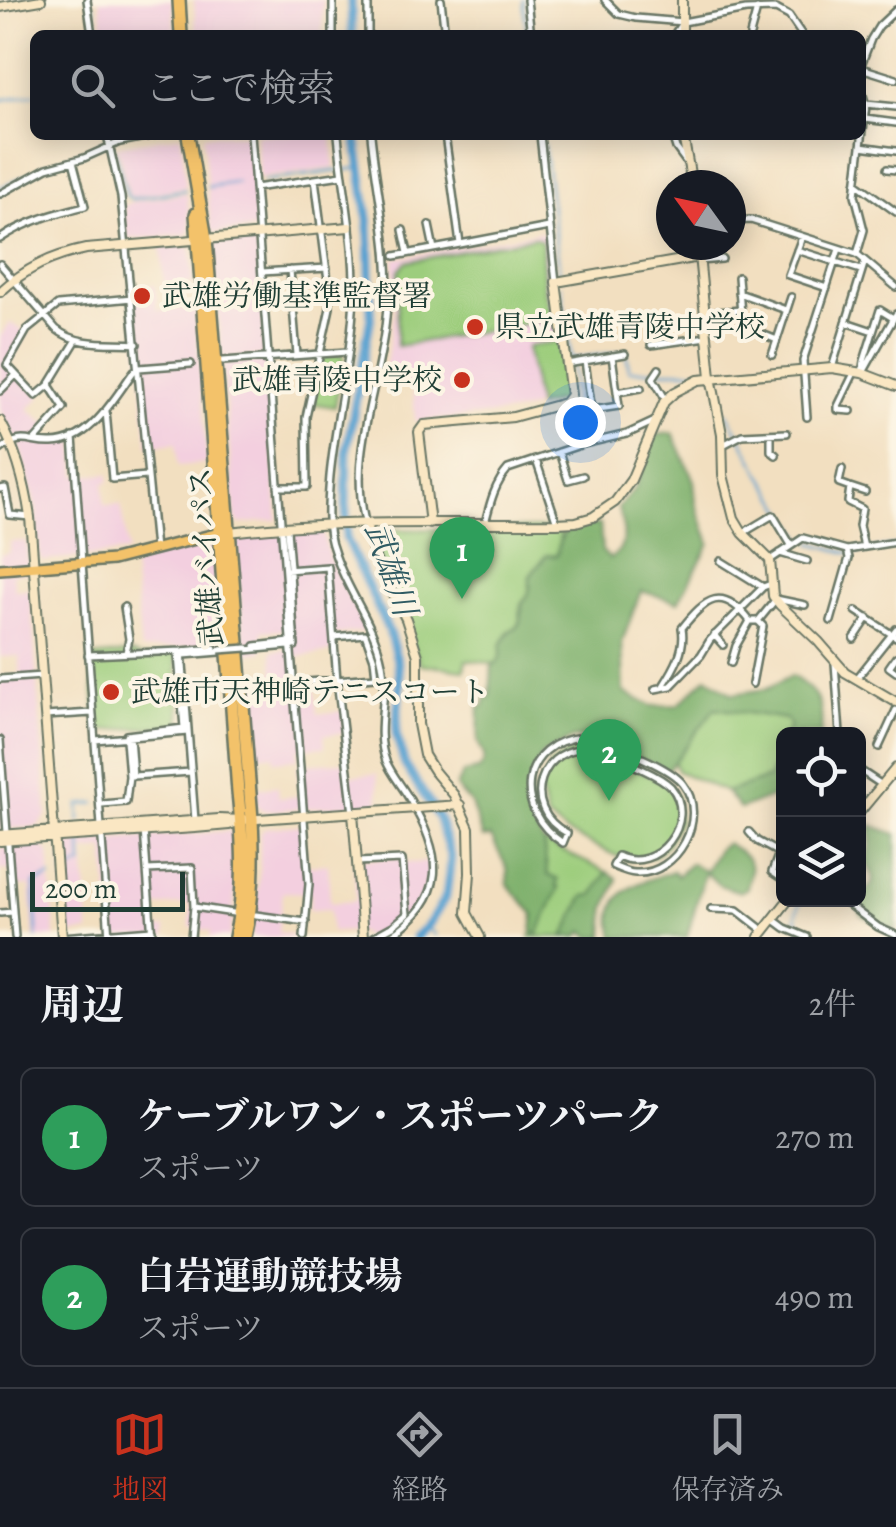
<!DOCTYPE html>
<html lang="ja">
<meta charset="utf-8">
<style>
:root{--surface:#171b24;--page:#242831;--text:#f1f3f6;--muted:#9ea1a6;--line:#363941;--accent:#c8321e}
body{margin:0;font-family:Alegreya,"Noto Serif JP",serif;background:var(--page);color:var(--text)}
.controls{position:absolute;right:30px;bottom:30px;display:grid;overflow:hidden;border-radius:15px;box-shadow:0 5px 25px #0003}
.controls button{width:90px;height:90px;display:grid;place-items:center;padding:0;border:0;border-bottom:2px solid var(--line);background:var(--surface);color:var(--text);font:50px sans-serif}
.compass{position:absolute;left:656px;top:170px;width:90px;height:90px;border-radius:50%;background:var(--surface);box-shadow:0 5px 25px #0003;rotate:303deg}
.scale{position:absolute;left:30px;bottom:25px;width:155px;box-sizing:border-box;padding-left:10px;border:5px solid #1f3d34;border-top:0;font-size:28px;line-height:35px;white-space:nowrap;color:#1f3d34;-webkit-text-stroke:8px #fcf5e5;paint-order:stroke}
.you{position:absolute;left:580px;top:422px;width:35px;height:35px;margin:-25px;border:8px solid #fff;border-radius:50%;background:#1a73e8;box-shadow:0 0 0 15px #1a73e833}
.badge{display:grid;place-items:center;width:65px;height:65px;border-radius:50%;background:var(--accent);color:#fff;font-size:32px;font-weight:700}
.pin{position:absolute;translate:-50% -82px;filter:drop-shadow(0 2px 5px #0008)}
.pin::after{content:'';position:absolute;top:52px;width:35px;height:30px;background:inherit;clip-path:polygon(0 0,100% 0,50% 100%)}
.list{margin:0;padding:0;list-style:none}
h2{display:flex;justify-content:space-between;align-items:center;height:130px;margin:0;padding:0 40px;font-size:42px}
h2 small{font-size:32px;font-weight:400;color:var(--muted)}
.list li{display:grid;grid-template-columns:65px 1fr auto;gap:30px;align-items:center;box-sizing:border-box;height:140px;margin:0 20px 20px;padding:0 20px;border:2px solid var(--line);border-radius:15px}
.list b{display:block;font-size:38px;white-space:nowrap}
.list p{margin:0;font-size:32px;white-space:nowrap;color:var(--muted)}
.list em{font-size:32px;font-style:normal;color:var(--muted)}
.icon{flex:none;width:55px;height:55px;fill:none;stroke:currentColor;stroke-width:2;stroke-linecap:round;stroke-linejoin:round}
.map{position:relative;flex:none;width:896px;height:937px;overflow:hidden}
.search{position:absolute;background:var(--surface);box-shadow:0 5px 25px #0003;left:30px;right:30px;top:30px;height:110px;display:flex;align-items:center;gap:25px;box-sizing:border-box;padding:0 35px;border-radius:15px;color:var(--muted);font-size:38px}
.sheet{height:450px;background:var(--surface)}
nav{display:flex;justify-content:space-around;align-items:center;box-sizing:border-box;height:140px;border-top:2px solid var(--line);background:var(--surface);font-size:28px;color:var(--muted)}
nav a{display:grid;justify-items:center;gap:5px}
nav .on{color:var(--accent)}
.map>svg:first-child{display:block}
.built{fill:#f3cfdf}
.green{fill:#9dcd7d;stroke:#5e8558;stroke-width:2.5}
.forest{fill:#7eb06c;stroke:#4e7650;stroke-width:2.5}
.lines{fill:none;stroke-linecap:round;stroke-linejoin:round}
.stream{stroke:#59a1d0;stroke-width:2.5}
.river{stroke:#59a1d0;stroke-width:9}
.street-casing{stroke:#697665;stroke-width:10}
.secondary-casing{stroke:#697665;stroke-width:12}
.primary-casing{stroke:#697665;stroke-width:14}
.highway-casing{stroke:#697665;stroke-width:16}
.street{stroke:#fff;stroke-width:5}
.secondary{stroke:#fae7c3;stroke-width:8}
.primary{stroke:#f3c26a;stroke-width:9}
.highway{stroke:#f3c26a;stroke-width:11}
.street-bridge-casing{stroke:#697665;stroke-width:10;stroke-linecap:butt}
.street-bridge{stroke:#fff;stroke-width:5}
.poi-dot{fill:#c8321e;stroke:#fcf5e5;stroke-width:4}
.labels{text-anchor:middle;stroke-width:8;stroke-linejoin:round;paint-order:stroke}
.poi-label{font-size:30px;fill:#1f3d34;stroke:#fcf5e5;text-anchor:start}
.street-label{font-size:30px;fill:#1f3d34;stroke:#fcf5e5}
.water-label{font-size:32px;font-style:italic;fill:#305b63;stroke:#fcf5e5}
</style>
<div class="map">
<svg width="896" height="937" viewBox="0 0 896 937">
<rect width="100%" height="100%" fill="#fcf5e5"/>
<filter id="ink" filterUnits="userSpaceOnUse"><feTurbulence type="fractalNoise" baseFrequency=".01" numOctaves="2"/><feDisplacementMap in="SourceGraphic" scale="20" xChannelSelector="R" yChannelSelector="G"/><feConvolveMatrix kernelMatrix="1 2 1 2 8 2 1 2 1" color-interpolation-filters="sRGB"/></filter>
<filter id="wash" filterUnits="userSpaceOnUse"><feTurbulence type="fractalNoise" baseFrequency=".0048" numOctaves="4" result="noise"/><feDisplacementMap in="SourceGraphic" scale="40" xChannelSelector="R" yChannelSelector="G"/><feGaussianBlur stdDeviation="2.25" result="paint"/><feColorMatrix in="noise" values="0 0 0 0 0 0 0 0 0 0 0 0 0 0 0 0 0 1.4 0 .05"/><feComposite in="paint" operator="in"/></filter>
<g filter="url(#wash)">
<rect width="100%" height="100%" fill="#f2dfc0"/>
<path class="built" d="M99,0H172L175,35H105Z
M194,0H323L322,35H196Z
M181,135L186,187L132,197L129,195L117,146Z
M203,135H248L256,229L216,233L211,229Z
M256,135H332L334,168L259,178Z
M187,193L190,230L186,235L128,239L124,206L132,202Z
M540,232L547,237L566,391L560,400L513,413L415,421L413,386L383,382L394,314V259Z
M257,240L266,355L222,359L213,249L219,243Z
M185,245L191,250L193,283L164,285L161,247Z
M155,285L157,310L195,307L207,463L178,466L176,443L148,446L133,287Z
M10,323L28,333L9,366L41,397L28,409L49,426L40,438L53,442L75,440L77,476L109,474V482L104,483V505H121L128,552L44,561L40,557L36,509L20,445L0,410V337Z
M267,360L278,520L240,524L235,518L223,364Z
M322,531L329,556L366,631L332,635V652L294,657L296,680L314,679L317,714L343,711L346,733L324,735L325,747L298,749V759L274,761L273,755H253L247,676L274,673L272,651L293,649V630L262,631L263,652L245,654L236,544L241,536L250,535Z
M26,541L29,575L24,572L13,574L15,590L30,589L47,815L37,827L0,829V676L20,675L19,656L0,657V555L10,552V542Z
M207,544L213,549L221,645L141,650L133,563Z
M345,762L347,776L377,774L379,803L264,811L257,805L256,788L278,786L279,798L299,796L298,764Z
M302,825L305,866L328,864L330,903L356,901L354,860L404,858L406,863L429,862L430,873L420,901L396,927L367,936L357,931L331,932L330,909L309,910L311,893L283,892L278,932L302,937H252L260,869V835L264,828Z
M229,831L236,837L237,873L230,937H210L211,931L190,927L191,904L154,907V929L166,928V937H112L105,849L84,851L89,932L68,934L62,853L71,843Z
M39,845L49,852L55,937H34L30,886L12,887L11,870H0V848Z"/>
<path class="green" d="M535,237L542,241L544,287L553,319L397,346L399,270L406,262Z
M560,341L566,391L560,400L537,407L527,347Z
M342,354L344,356L335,407L311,403L322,355Z
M561,528L557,556L546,555L530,576V587L528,595L521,603L520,619L517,627L509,631L501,645V655L496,664L466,660L464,670L420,664L379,560L371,533L373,530Z
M130,653L142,657L176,654L181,725L97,731L91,657Z
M715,708L786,719L790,725L786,734H784L783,741L769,778L726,792L677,771L674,761Z
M574,749H594L667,783L677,797L679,821L667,845L654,857L625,860L567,833L547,818L540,789L550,764Z
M543,842L607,872L593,895L582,900L564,937H530L532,932L537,934L556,886L548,875Z"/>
<path class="forest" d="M673,433L694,481L696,504L710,543L678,602L641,591L622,642L624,692L652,706L678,705L707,677L733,694L767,689L792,676C818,692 824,703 821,734H786L790,725L786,719L715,708L667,771L594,738H573L542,755L531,778V806L539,823L535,825L543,842L548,875L558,880L556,886L559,888L538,934L532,932L534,914L508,885L507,868L491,837L483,838L471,804L456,787L463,773L479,770L484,762V755L478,742L479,707L484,706L485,699L490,697L492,664H496L501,655V645L510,631L517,627L521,620L522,603L528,595L530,587V576L547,555L557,556L559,543L566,529L600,524L602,551L610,559C630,544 624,530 618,508L635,488L655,435Z
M783,741V788L774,796L740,809L726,792L769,778Z
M871,825L896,834V930L861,915L858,900L872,884L873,876L866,861L871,845Z
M727,843C750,860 755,859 747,888L740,892L719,885L705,872L687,937H614C602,890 637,884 673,871L677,876L691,863L705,871L719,848Z
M607,872L617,878L616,884L606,907L604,937H591L584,931L578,937H564L582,900L585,896L593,895Z"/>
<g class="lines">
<path class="stream" d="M523,0L527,35
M93,5L98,35
M0,100L35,94
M111,138L115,137L114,135
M544,145L560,276
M114,149L127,196L132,199L185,190
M264,181L359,168
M207,187L237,182
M0,188L37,171L42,166L85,152L106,140
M561,285L580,426
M572,359L626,351L629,370L703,371
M727,413L761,474L801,536
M812,543L848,553L896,546
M80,821L79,805L96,803
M64,872L82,865L81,842
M801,899L796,916L802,936
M429,924L430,930L435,935
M37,937L34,884L51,877"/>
<path class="river" d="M351,0L352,35
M356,135L369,225L371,316L347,448L346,538L389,632L398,663L400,685L396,734L405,765L438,817L451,858L446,896L429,924L415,937"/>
</g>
</g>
<g filter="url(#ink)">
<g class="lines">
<defs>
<path id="street" d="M87,0L92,35
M333,0V35
M368,0V35
M441,0L445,35
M527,0L531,35
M605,0L619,14L636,18L683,22L746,10L776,9L789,16L802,35
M674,35L681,24
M750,35L757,9
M861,65L871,39L879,26L896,10
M861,68L896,79
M866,104L896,107
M865,119L896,123
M107,135L121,197L155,549
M251,135L309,884L304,937
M338,135C343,188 355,241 354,294C352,355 336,415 330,476C328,501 325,527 334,551C346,590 374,622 382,663C389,696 374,729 386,761C392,775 403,787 410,800C443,855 449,897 389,937L380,933
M445,135L460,244L549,227
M540,135L556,282
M672,135L676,148L687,163
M861,146L896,151
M887,169L896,170
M315,179L342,175
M856,183L896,212
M255,188L315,179L329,288L330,308L306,417L307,487H278
M0,194L47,168L84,158L120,142L155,135
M731,221L751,220L857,254L896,287
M429,225L434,249
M403,230L408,253
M802,237L788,275L827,288
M0,239C26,221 54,214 85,206L73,161
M797,250L861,270
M857,254L864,230L855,195L866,106L861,88
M395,256L460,244
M699,261L722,259
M0,264L56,329C78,347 110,342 137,344
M290,270L297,355
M262,272L327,268
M738,277L742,326L777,340L772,355
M739,293L786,310
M704,313L741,310
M846,322L873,331
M777,340L791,297
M76,341L49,385L36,396L7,365L27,330L58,305L132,298
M651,345L707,337
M223,361L347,352
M585,361L596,441
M567,364L625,354
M832,368L865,261
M659,369L653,378L666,400
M864,371L896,314
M862,373L864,361L880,310L893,318
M0,391L16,375
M617,392L641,388
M569,400L574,403L580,444
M592,410L619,406L612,356
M106,411L112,479L147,476
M851,411L838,410V406L855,371
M807,417L803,361L839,249
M771,434V451L776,455
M73,437L109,937
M35,440L64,408L49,385
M723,445L742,435L787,433
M0,450C24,432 27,444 52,443C91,442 114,398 134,371L139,368L191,364
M559,452L568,480L583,476
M536,460L557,523
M842,469L839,483L850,487L848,502L862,509L859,526L864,547
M850,487L865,492
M0,489L5,488L10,515L30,517
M365,522C348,453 380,385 386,318C393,256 377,196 371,135
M485,523C490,504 494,485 508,469L580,445L627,434L655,421
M287,530L290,567
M743,533L773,515L791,545
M780,553L807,561
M770,560L803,538L847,550L896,542
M721,561L763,587
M286,570L328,567L337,680L353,813
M290,573L295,646H293
M124,607L129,639L126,652
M856,611L896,637
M831,621L849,558L847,550
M714,635L723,645
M854,639L868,618
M255,646L290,642
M245,650L289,646
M182,651L214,648
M88,655L182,651L195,820
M184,655L220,652
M896,657L889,667L896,672
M731,663L736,646L750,621
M835,663L840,734
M857,678L896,629
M0,679L42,676
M293,683L376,677L374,659L365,634L334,637
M752,684L763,626L758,621L776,599L805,605
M663,686C674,669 686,649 682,628C706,598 722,585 750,621H758
M655,689L671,686L701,655L710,640L763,587L771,584
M45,716L92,713
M126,735L184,728L178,655H180
M130,737L133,776L191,772
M583,737L594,738C617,748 668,765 683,784C709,817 678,876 635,873C628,873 620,869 613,866L618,856C657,875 699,821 671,787C658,773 613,757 594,749C540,742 518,808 567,833L563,843C511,810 520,742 583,737Z
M0,740L15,937
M95,740L188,732
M879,747L896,710
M858,769L882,785
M102,804L126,802L129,776L126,740
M144,830L152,937
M749,832L757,841L779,853L772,872L784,880
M357,862L402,860L407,914L393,926L373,937
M147,870L192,868L194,907L191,937
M841,899L878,927L896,935
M194,907L240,914
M711,909L737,910L764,931
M0,913L13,912
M256,915L306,922
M773,919L785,928L807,937
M62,937L152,930"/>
<path id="secondary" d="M682,0V35
M0,7L41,0
M683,135L692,185
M698,245L711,377L722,434L723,475L734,518L743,533L770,560L773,596L780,605L818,641L845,672L896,702
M0,292C26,268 52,256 86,249L349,227
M0,421C17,452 25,482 30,517L62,937
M430,524L419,432L424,425L513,417L565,403L571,395L556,282L699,257
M366,525L376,561L406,619L418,656V724L424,755L434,771L454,795L469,828L470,873L467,913L480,937
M229,532C337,519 448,524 557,523L576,522L593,517L615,502L631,480L664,402L675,392L698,380L832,368L862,373L896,386
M353,813L363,937
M858,814L896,768
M0,835L219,819L242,820L460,805
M0,841L195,828L229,825L238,822
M759,937L789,899"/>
<path id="primary" d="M0,569L113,560L219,533"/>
<path id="highway" d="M179,0L181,35
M188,135L206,239L252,819C254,859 254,898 245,937
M196,214L238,792C243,841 246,888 235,937"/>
</defs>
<use href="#street" class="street-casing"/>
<use href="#secondary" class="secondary-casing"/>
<use href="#primary" class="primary-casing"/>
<use href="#highway" class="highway-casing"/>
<use href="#street" class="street"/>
<use href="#secondary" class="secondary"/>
<use href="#primary" class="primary"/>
<use href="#highway" class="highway"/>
<defs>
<path id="street-bridge" d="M219,650L247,648"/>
</defs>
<use href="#street-bridge" class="street-bridge-casing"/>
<use href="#street-bridge" class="street-bridge"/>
</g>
</g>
<g class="poi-dot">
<circle cx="142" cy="296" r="10"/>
<circle cx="475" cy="327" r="10"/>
<circle cx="462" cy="380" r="10"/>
<circle cx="111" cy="692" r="10"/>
</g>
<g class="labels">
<g class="poi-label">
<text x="162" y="306">武雄労働基準監督署</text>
<text x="495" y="337">県立武雄青陵中学校</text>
<text x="442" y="390" text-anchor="end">武雄青陵中学校</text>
<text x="131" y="702">武雄市天神崎テニスコート</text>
</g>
<g class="street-label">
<text transform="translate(206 557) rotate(-94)" y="10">武雄バイパス</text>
</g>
<g class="water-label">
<text transform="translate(391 569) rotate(71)" y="11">武雄川</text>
</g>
</g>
</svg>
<div class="controls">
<button><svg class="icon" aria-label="locate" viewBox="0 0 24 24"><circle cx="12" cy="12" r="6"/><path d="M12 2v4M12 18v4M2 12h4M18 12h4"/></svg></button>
<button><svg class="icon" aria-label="layers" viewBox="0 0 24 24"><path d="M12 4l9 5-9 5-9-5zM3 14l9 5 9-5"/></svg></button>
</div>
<svg class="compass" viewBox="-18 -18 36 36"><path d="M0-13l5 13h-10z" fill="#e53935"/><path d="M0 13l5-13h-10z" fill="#9ea1a6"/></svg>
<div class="scale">200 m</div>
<div class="you"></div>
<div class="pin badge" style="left:462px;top:599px;background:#2e9e5b">1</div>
<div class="pin badge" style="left:609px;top:801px;background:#2e9e5b">2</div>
<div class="search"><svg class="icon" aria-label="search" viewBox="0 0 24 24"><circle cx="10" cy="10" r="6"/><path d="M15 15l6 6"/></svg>ここで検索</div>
</div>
<section class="sheet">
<h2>周辺<small>2件</small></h2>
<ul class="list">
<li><span class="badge" style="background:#2e9e5b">1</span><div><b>ケーブルワン・スポーツパーク</b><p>スポーツ</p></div><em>270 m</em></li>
<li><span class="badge" style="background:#2e9e5b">2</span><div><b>白岩運動競技場</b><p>スポーツ</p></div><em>490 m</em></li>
</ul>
</section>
<nav>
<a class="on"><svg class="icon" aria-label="map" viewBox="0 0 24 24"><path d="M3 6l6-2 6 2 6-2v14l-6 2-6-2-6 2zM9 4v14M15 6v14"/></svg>地図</a>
<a><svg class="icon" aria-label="directions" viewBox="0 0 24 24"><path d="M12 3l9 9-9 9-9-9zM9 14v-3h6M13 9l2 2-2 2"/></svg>経路</a>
<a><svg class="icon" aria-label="saved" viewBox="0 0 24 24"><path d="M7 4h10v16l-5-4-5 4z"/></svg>保存済み</a>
</nav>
